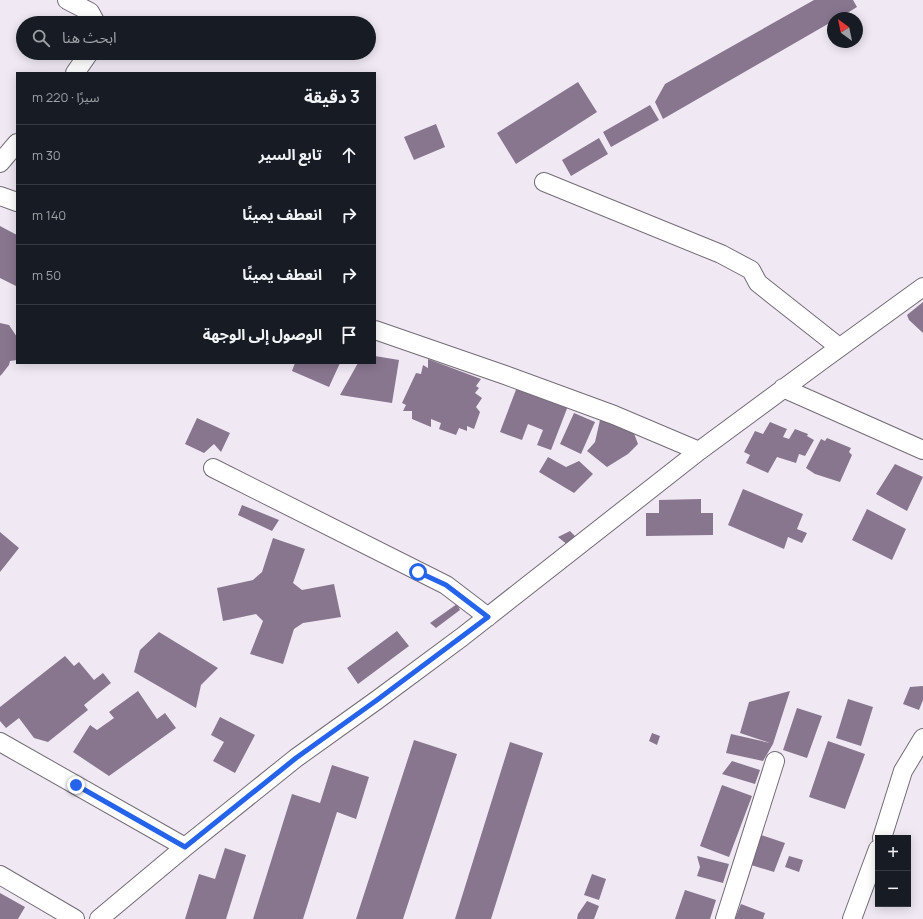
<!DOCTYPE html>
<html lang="ar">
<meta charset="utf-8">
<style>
:root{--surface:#171b24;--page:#242831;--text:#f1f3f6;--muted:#9ea1a6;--line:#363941}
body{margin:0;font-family:Manrope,"Noto Sans Arabic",sans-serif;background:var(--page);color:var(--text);direction:rtl}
.controls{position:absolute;right:12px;bottom:12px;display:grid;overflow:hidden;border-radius:0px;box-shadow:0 2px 10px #0003}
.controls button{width:36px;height:36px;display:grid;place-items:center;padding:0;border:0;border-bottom:1px solid var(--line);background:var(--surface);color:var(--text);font:20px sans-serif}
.compass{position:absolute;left:827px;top:12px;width:36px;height:36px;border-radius:50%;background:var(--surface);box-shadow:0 2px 10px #0003;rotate:327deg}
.stop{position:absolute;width:12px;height:12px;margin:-9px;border:3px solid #2563eb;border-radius:50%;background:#fff}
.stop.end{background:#2563eb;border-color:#fff;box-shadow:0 1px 4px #0008}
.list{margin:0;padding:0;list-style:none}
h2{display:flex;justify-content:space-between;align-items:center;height:52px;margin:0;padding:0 16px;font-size:17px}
h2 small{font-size:13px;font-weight:400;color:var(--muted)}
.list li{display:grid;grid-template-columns:26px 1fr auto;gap:12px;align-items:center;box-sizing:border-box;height:60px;padding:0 16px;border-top:1px solid var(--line)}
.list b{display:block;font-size:15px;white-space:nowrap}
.list em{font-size:13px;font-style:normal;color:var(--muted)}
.icon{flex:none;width:22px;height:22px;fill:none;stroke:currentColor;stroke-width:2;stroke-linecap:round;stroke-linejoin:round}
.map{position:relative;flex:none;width:923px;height:919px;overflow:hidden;direction:ltr}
.search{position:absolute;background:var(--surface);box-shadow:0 2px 10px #0003;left:16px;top:16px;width:360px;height:44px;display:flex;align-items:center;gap:10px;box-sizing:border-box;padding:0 14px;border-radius:22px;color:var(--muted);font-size:15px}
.panel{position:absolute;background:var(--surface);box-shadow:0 2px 10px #0003;left:16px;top:72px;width:360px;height:292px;border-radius:0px;direction:rtl}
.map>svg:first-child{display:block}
.building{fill:#88768f}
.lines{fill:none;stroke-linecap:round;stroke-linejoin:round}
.minor-casing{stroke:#736c76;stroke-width:20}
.minor{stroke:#fff;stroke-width:18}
.route{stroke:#2563eb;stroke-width:5}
</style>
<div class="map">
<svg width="923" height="919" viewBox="0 0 923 919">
<rect width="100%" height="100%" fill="#f0e9f4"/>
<path class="building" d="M814,0H853L857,7L839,18H833V21L663,119L655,102L665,84Z
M578,82L597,112L516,164L497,133Z
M650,105L659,120L611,147L603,132Z
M436,124L445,147L414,160L404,137Z
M599,138L608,154L571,176L562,160Z
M0,226L17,235V284L16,286L0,278Z
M923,302V333L909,320L907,315Z
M0,323L9,325L17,337V360L10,361L9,365L2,374L0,376Z
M375,356L399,360L392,403L340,395L358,363H375Z
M428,359L481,379L476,386L479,388L475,393L482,398L476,407L480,412L474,429L467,426V431L459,428L456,435L439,429L441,423L431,419V427L412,419V411H403L406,405L402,403L416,373L421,374L423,365L428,368Z
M295,363H340L329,387L292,371Z
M517,387L568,406L551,450L537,445L543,430L528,424L522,440L500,432Z
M574,413L595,422L581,454L560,444Z
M197,418L230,433L221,452L214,444L204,453L185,444Z
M600,420L632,428L638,444L628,454L607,467L587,451L595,442Z
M770,422L787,429L783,437L789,439L795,429L808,434L807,436L814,440L805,456L799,454L796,463L777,457L768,473L746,463L750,455L744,452L755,431L763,434Z
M827,438L851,448L849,452L852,455L840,482L815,474L806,468L821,439L825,441Z
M548,457L566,467L579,461L593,474L574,493L539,472Z
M895,464L923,477L907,511L876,494Z
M743,489L803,514L797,529L807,533L802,543L788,537L784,549L728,525Z
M701,499V513H713V535L646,536V513H659V500Z
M242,505L279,520L272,531L238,515Z
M867,509L906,529L892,560L852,540Z
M570,531L577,538L569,546L558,537Z
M0,532L19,548L0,572Z
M273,538L305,549L293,583L302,590L334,584L341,617L303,623L294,629L283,664L250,654L263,621L256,614L223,621L217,588L253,580L262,572Z
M457,604L460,610L436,628L430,623Z
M397,631L409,646L358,684L347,668Z
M159,632L218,668L201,685L196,708L134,672L140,650Z
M65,656L74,666L79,662L94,680L103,673L111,683L84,705L88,710L48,742L34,738L19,718L6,728L0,721V707Z
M923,686V700L919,710L903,704L910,687Z
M138,691L157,719L165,713L176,728L109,776L73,752L90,725L97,730L114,718L109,712Z
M790,691L773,744L763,761L726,753L731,734L770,743L740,733L749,702Z
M848,699L873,707L861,746L836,738Z
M797,708L822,716L807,758L783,750Z
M220,717L255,735L235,773L213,761L224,742L211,735Z
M652,733L660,736L657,745L649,741Z
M414,740L457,754L403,919H356Z
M828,741L865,754L845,809L809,797Z
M510,742L543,753L491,919H455Z
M732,761L760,770L755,784L722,774Z
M332,765L369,777L356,819L337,812L303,919H253L292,794L320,803Z
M722,785L752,796L729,857L700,846Z
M761,835L785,843L774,872L751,865Z
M225,848L246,855L226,919H185L199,874L215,879Z
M697,856L729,864L723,883L697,876L700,867Z
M789,856L803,860L799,872L785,867Z
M592,874L606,879L599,900L584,895Z
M685,890L716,900L710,919H675Z
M0,893L25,907L18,919H0Z
M587,901L599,906L594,919H577L578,914Z
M741,904L765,913L763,919H735Z"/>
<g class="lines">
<defs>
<path id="minor" d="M67,0L90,12L96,23
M75,73L89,53
M0,163L17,143
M544,182L721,254L751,270L758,283L839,347
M0,196L17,202
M375,330L505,375L614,415L699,451
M783,388L923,450
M213,468L446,585L488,617
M0,742L185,847
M882,838L903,771L923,738
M0,875L75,919
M99,919L185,847L296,758L377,700L462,637L699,451L821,361L923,287
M725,919L775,761
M852,919L878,849"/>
</defs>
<use href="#minor" class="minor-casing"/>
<use href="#minor" class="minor"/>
</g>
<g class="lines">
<path class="route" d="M76,785L185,847L296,758L377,700L488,617L446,585L418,572"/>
</g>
</svg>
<div class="controls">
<button>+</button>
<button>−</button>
</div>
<svg class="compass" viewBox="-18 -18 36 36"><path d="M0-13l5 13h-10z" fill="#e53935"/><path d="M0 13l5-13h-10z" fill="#9ea1a6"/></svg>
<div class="stop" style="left:418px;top:572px"></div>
<div class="stop end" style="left:76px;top:785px"></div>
<div class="search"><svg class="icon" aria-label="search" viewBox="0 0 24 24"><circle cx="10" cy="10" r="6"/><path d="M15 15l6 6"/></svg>ابحث هنا</div>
<section class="panel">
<h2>3 دقيقة<small>سيرًا · 220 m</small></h2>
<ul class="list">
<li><svg class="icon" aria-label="ahead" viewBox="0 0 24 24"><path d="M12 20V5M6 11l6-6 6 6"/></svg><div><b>تابع السير</b></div><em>30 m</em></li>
<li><svg class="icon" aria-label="right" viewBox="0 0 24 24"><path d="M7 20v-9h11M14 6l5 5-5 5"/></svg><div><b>انعطف يمينًا</b></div><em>140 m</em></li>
<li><svg class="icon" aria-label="right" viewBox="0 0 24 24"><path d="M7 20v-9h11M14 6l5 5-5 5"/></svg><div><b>انعطف يمينًا</b></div><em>50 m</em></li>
<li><svg class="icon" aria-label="arrive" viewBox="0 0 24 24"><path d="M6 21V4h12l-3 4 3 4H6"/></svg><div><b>الوصول إلى الوجهة</b></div></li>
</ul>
</section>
</div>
